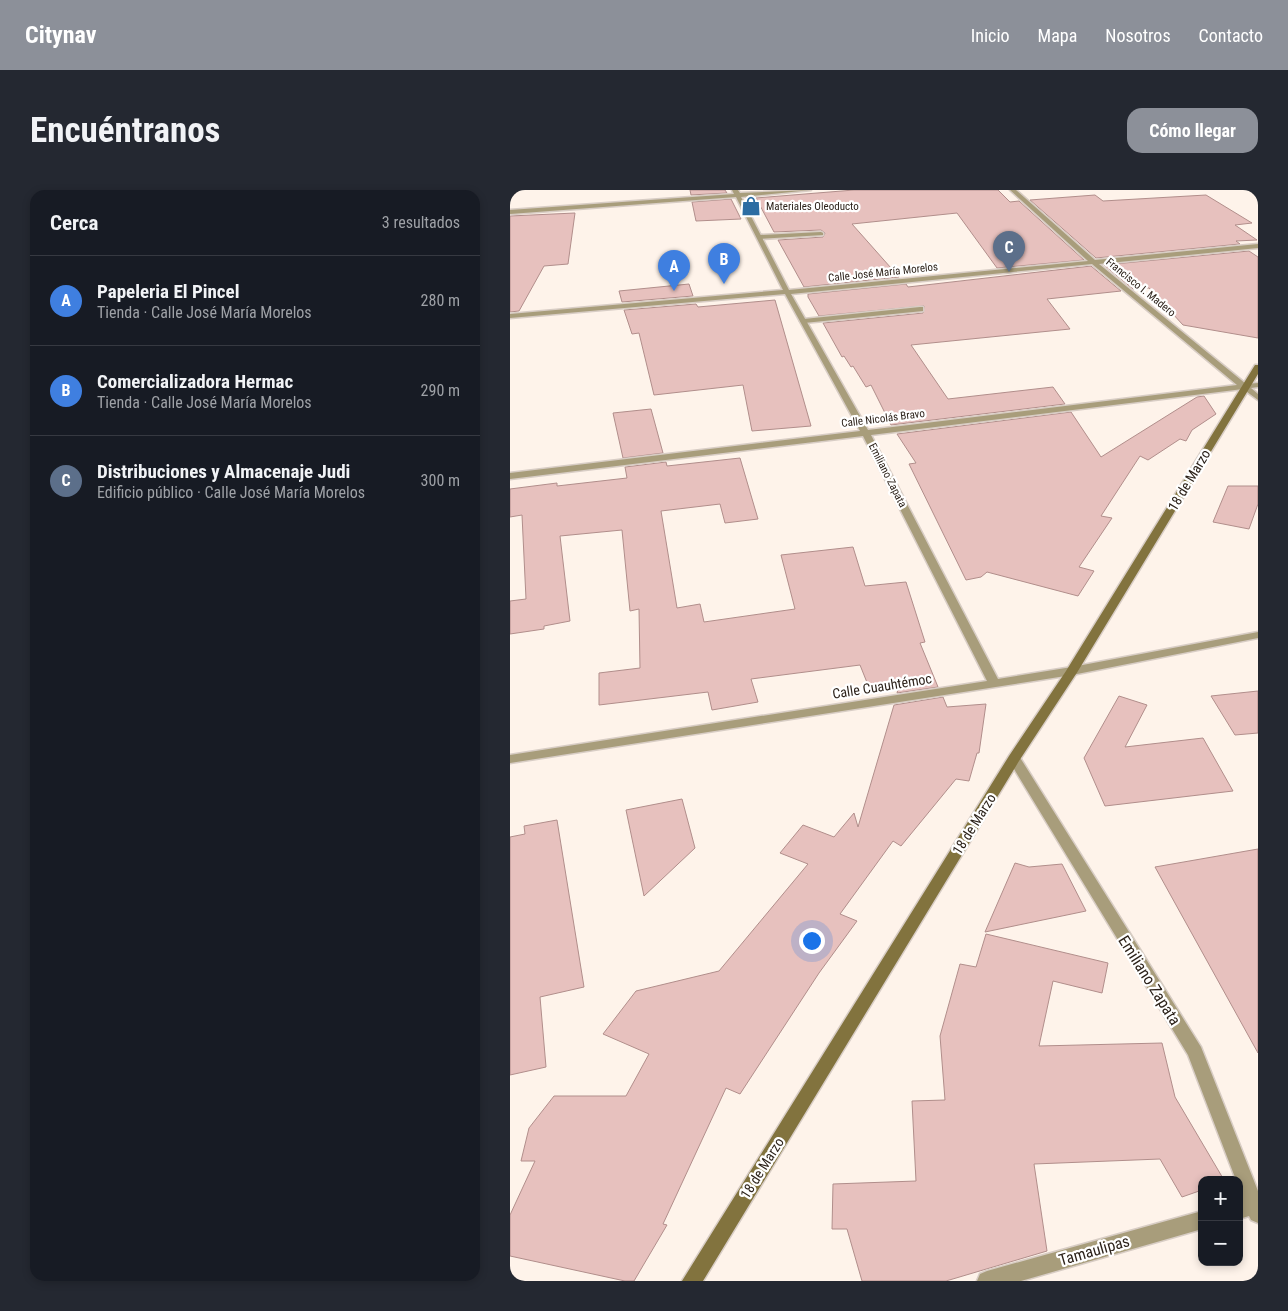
<!DOCTYPE html>
<html lang="es">
<meta charset="utf-8">
<style>
:root{--surface:#171b24;--page:#242831;--text:#f1f3f6;--muted:#9ea1a6;--line:#363941;--accent:#8c9099}
body{margin:0;font-family:"Roboto Condensed",sans-serif;background:var(--page);color:var(--text)}
.controls{position:absolute;right:15px;bottom:15px;display:grid;overflow:hidden;border-radius:10px;box-shadow:0 2px 8px #0003}
.controls button{width:45px;height:45px;display:grid;place-items:center;padding:0;border:0;border-bottom:1px solid var(--line);background:var(--surface);color:var(--text);font:25px sans-serif}
.you{position:absolute;left:301px;top:750px;width:18px;height:18px;margin:-12px;border:4px solid #fff;border-radius:50%;background:#1a73e8;box-shadow:0 0 0 8px #1a73e833}
.badge{display:grid;place-items:center;width:32px;height:32px;border-radius:50%;background:var(--accent);color:#fff;font-size:16px;font-weight:700}
.pin{position:absolute;translate:-50% -41px;filter:drop-shadow(0 1px 2px #0008)}
.pin::after{content:'';position:absolute;top:26px;width:18px;height:15px;background:inherit;clip-path:polygon(0 0,100% 0,50% 100%)}
.list{margin:0;padding:0;list-style:none}
h2{display:flex;justify-content:space-between;align-items:center;height:65px;margin:0;padding:0 20px;font-size:21px}
h2 small{font-size:16px;font-weight:400;color:var(--muted)}
.list li{display:grid;grid-template-columns:32px 1fr auto;gap:15px;align-items:center;box-sizing:border-box;height:90px;padding:0 20px;border-top:1px solid var(--line)}
.list b{display:block;font-size:19px;white-space:nowrap}
.list p{margin:0;font-size:16px;white-space:nowrap;color:var(--muted)}
.list em{font-size:16px;font-style:normal;color:var(--muted)}
.map{position:relative;flex:none;width:748px;height:1091px;overflow:hidden;border-radius:15px}
header{display:flex;align-items:center;gap:30px;box-sizing:border-box;height:70px;padding:0 25px;background:var(--accent);color:#fff}
header strong{font-size:24px}
nav{display:flex;gap:28px;margin-inline-start:auto;font-size:18px}
.intro{display:flex;align-items:center;justify-content:space-between;box-sizing:border-box;height:120px;padding:0 30px}
h1{margin:0;font-size:35px}
.button{padding:12px 22px;border-radius:15px;background:var(--accent);color:#fff;font-size:18px;font-weight:700}
main{display:flex;gap:30px;padding:0 30px}
aside{flex:1;background:var(--surface);border-radius:15px;box-shadow:0 2px 8px #0003}
.map>svg:first-child{display:block}
.building{fill:#e7c1be;stroke:#b18e8b}
.lines{fill:none;stroke-linecap:round;stroke-linejoin:round}
.service-casing{stroke:#d8cdc5;stroke-width:3}
.minor-casing{stroke:#d8cdc5;stroke-width:3}
.secondary-casing{stroke:#d8cdc5;stroke-width:3}
.service{fill:#a89d7b;fill-rule:evenodd}
.minor{fill:#a89d7b;fill-rule:evenodd}
.secondary{fill:#82733e;fill-rule:evenodd}
.labels{text-anchor:middle;stroke-width:4.5;stroke-linejoin:round;paint-order:stroke}
.far-poi-label{font-size:11px;fill:#2c221a;stroke:#fff;text-anchor:start}
.far-street-label{font-size:11px;fill:#2c221a;stroke:#fff}
.street-label{font-size:14px;fill:#2c221a;stroke:#fff}
.near-street-label{font-size:16px;fill:#2c221a;stroke:#fff}
</style>
<header>
<strong>Citynav</strong>
<nav><a>Inicio</a><a>Mapa</a><a>Nosotros</a><a>Contacto</a></nav>
</header>
<div class="intro"><h1>Encuéntranos</h1><a class="button">Cómo llegar</a></div>
<main>
<aside>
<h2>Cerca<small>3 resultados</small></h2>
<ul class="list">
<li><span class="badge" style="background:#3f7fe0">A</span><div><b>Papeleria El Pincel</b><p>Tienda · Calle José María Morelos</p></div><em>280 m</em></li>
<li><span class="badge" style="background:#3f7fe0">B</span><div><b>Comercializadora Hermac</b><p>Tienda · Calle José María Morelos</p></div><em>290 m</em></li>
<li><span class="badge" style="background:#5c6f8a">C</span><div><b>Distribuciones y Almacenaje Judi</b><p>Edificio público · Calle José María Morelos</p></div><em>300 m</em></li>
</ul>
</aside>
<div class="map">
<svg width="748" height="1091" viewBox="0 0 748 1091">
<rect width="100%" height="100%" fill="#fef3ea"/>
<path class="building" d="M180,0H215L217,3L181,5Z
M344,0H488L500,12L509,11L574,70L487,78L447,23L342,34L389,87L294,97L268,50L313,47L315,43L311,40L264,42L246,8Z
M585,5L593,11L696,5L742,33L725,35L747,50L726,51L730,54L586,68L520,10Z
M221,9L231,29L186,31L182,12Z
M65,23L58,74L34,76L9,121L0,122V26Z
M739,61L748,67V148L673,135L639,98L623,99L594,75Z
M581,76L611,101L537,109L560,139L401,155L438,209L543,197L555,214L381,235L361,195L356,197L343,176L341,177L334,166L332,167L313,133L413,123L414,116L309,126L298,107V104L396,94L398,97Z
M179,94L183,106L112,112L109,101Z
M265,110L301,236L242,241L233,195L144,205L129,143L122,144L114,120L186,114L188,117Z
M694,206L706,224L682,240L676,251L670,249L638,270L630,266L591,326L602,328L569,377L584,381L568,406L477,382L471,387L456,390L399,274L406,273L387,244L561,222L591,267L687,207Z
M141,219L153,263L113,268L103,223Z
M230,268L248,329L215,333L210,314L151,321L167,418L190,414L194,432L285,419L271,365L343,357L355,396L396,392L415,452L410,453L428,497L387,503L389,496L360,500L350,475L241,489L248,512L202,520L198,502L89,515V483L130,478L129,419L120,421L112,340L50,346L60,431L34,436V439L0,444V411L16,409L12,325L0,327V299L47,293V296L117,288L115,277L156,272L157,276Z
M718,296H748V314L739,339L703,332Z
M748,501V543L725,545L701,506Z
M609,506L637,515L615,557L693,548L723,601L595,616L574,568Z
M433,507L437,517L476,514L469,563H467L459,591L446,589L391,656L383,651L330,724L347,731L309,783L230,904L216,898L153,1034L157,1035L124,1091H115L0,1066V1025L25,971H11L19,938L44,906H116L139,864L93,844L126,801L209,781L298,674L270,663L293,635L324,647L344,623L348,637L384,515Z
M172,609L185,658L134,706L116,620Z
M47,630L74,797L30,807L36,877L0,885V647L15,644L14,636Z
M748,659V863L645,677Z
M505,673L519,677L552,674L576,721L475,742Z
M476,744L598,773L592,803L543,791L529,856L652,853L665,907L714,990H692V1000L672,1007L650,969L524,974L537,1061L436,1091H352L337,1039H322L323,994L406,991L402,911L435,910L430,846L450,774L466,777Z"/>
<g class="lines">
<defs>
<path id="service" d="M311,42L313,43V45L250,49L247,47L250,45Z
M410,117H413V121L294,133L290,131L294,129Z"/>
<path id="minor" d="M222,0H228L230,3L301,0L231,7L279,100L578,71L500,0H506L585,70L748,54V58L589,74L736,194L748,193V197L741,198L748,204V210L733,199L361,245L488,489L562,477L748,442V448L562,485L0,573V565L477,491L353,246L0,289V283L350,241L275,104L0,128V124L273,100L226,7L0,24V20L224,4ZM582,74L727,195L358,240L281,104Z
M504,565L509,566L691,857L748,1001V1033L741,1030L739,1026L729,1029V1011L733,1010L729,999V990H726L678,865L498,569Z
M692,1021V1039L511,1091H467L470,1084L477,1081Z"/>
<path id="secondary" d="M745,175H748V184L568,481L509,571L193,1091H172L499,566L556,481Z"/>
</defs>
<use href="#service" class="service-casing"/>
<use href="#minor" class="minor-casing"/>
<use href="#secondary" class="secondary-casing"/>
<use href="#service" class="service"/>
<use href="#minor" class="minor"/>
<use href="#secondary" class="secondary"/>
</g>
<defs>
<symbol id="shop-bare" viewBox="-9 -9 18 18"><path d="M-5-2.5h2.3a2.7 3.5 0 0 1 5.4 0H5L5.5 6h-11ZM-1.5-2.5h3a1.5 2.3 0 0 0-3 0Z" fill="#2c6ca2" stroke="#fff" stroke-width="2.5" paint-order="stroke"/></symbol>
</defs>
<g fill-rule="evenodd">
<use href="#shop-bare" x="227" y="2" width="28" height="28"/>
</g>
<g class="labels">
<g class="far-poi-label">
<text x="256" y="20">Materiales Oleoducto</text>
</g>
<g class="far-street-label">
<text transform="translate(373 82) rotate(-6)" y="4">Calle José María Morelos</text>
<text transform="translate(631 97) rotate(39)" y="4">Francisco I. Madero</text>
<text transform="translate(373 228) rotate(-7)" y="4">Calle Nicolás Bravo</text>
<text transform="translate(378 285) rotate(63)" y="4">Emiliano Zapata</text>
</g>
<g class="street-label">
<text transform="translate(679 290) rotate(-59)" y="5">18 de Marzo</text>
<text transform="translate(372 496) rotate(-9)" y="5">Calle Cuauhtémoc</text>
<text transform="translate(464 634) rotate(-58)" y="5">18 de Marzo</text>
<text transform="translate(252 978) rotate(-58)" y="5">18 de Marzo</text>
</g>
<g class="near-street-label">
<text transform="translate(640 790) rotate(58)" y="6">Emiliano Zapata</text>
<text transform="translate(584 1060) rotate(-16)" y="6">Tamaulipas</text>
</g>
</g>
</svg>
<div class="controls">
<button>+</button>
<button>−</button>
</div>
<div class="you"></div>
<div class="pin badge" style="left:164px;top:101px;background:#3f7fe0">A</div>
<div class="pin badge" style="left:214px;top:94px;background:#3f7fe0">B</div>
<div class="pin badge" style="left:499px;top:82px;background:#5c6f8a">C</div>
</div>
</main>
